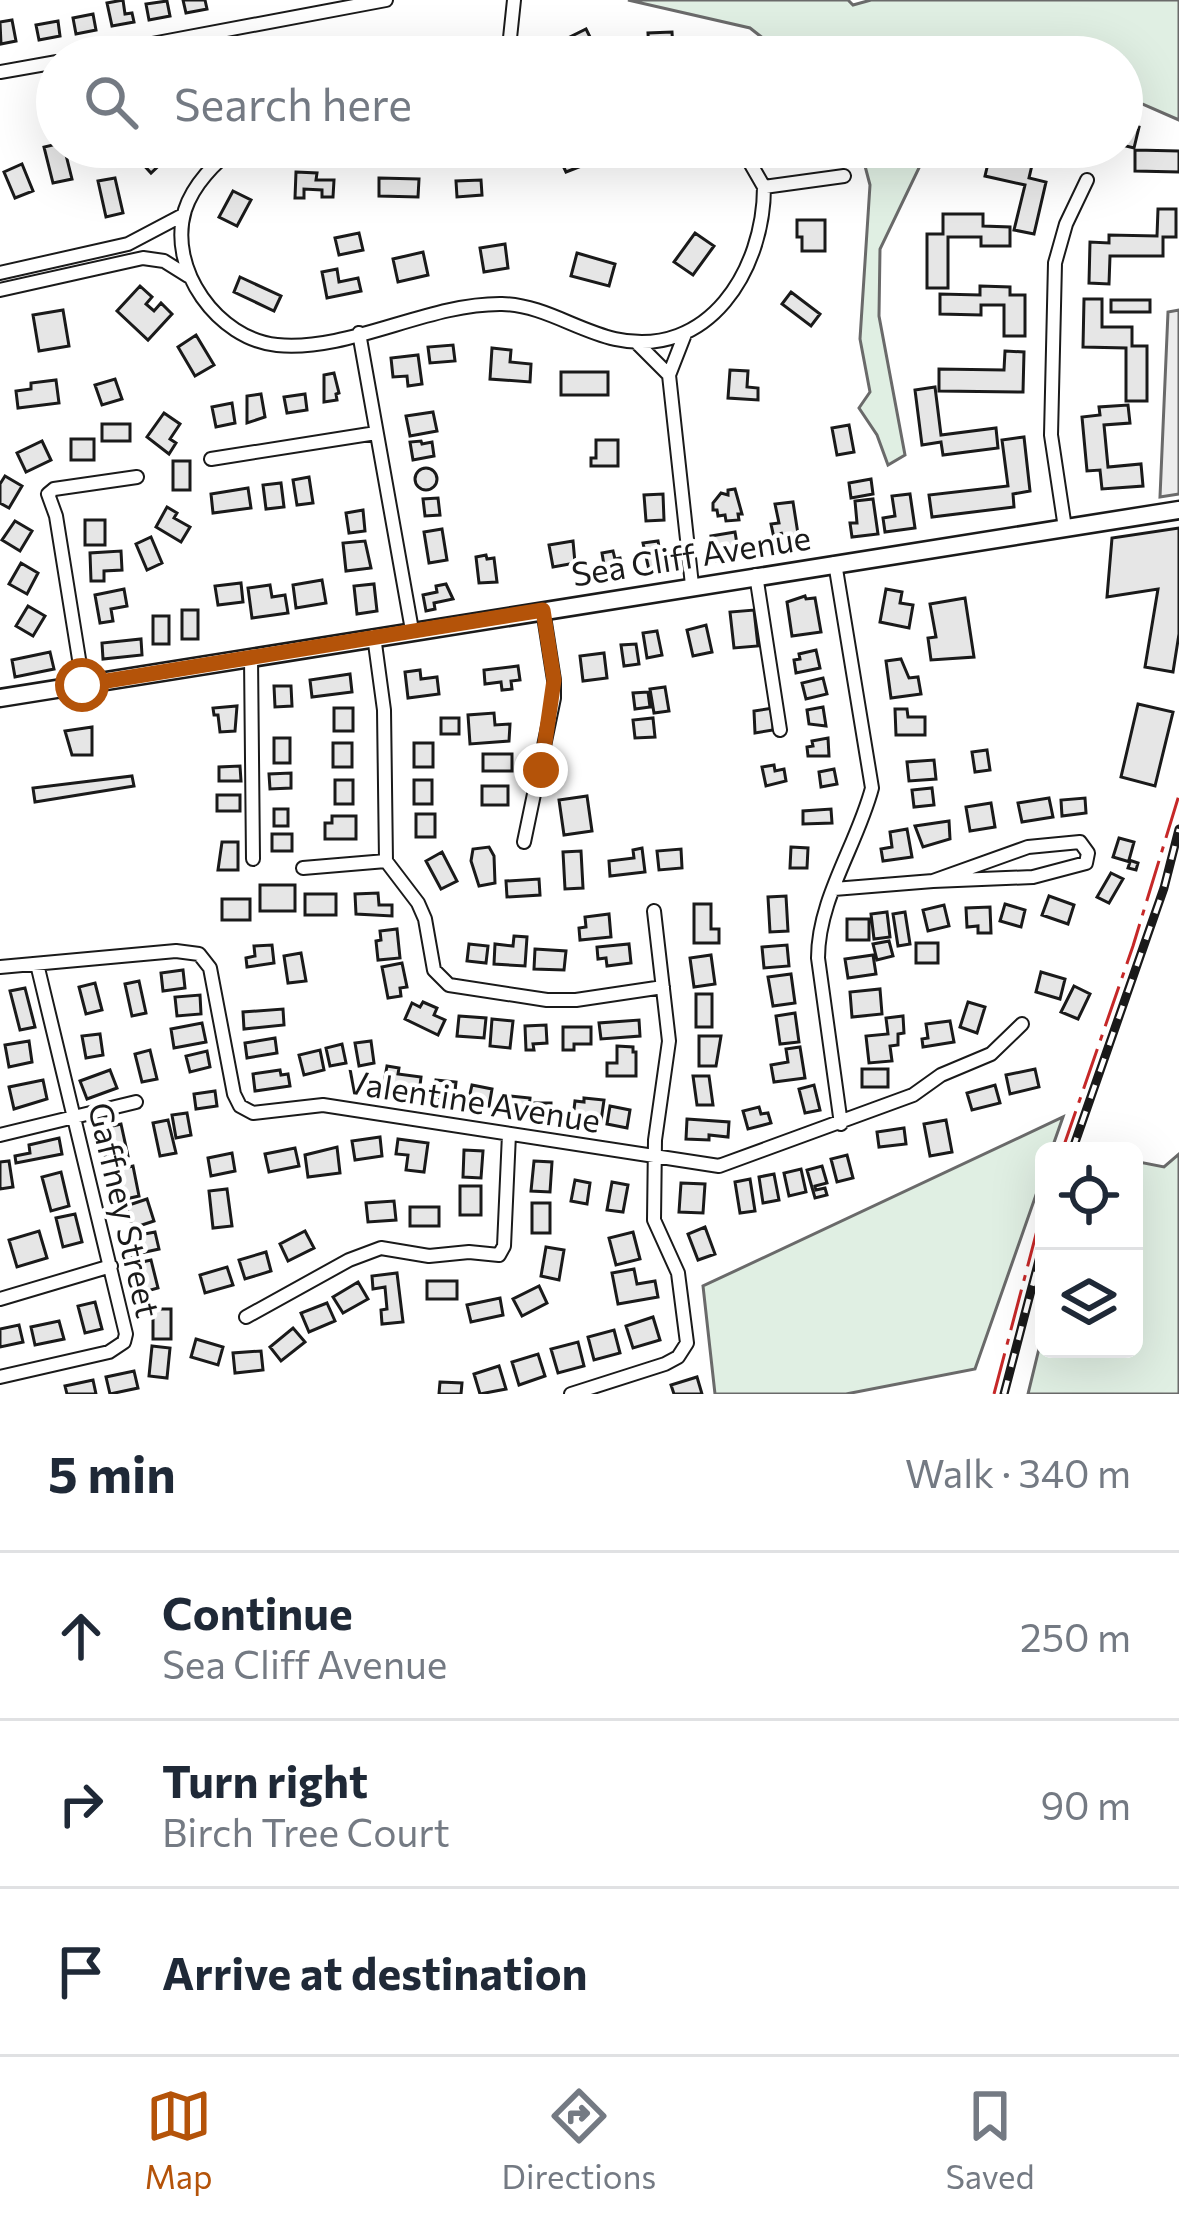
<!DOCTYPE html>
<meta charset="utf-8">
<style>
:root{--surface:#fff;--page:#f6f6f7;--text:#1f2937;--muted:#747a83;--line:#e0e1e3;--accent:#b45309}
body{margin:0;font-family:Commissioner,sans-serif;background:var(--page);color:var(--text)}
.controls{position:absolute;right:36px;bottom:36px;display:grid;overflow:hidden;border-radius:18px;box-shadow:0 12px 48px #0002}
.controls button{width:108px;height:108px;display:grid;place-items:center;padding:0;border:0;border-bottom:3px solid var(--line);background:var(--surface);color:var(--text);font:60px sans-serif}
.stop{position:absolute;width:36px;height:36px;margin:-27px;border:9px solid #b45309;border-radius:50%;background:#fff}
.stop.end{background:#b45309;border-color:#fff;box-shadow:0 3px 12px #0008}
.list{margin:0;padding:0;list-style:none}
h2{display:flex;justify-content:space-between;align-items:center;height:156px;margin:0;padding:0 48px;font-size:51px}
h2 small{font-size:39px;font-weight:400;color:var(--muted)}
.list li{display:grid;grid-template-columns:78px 1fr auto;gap:36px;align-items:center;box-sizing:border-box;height:168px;padding:0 48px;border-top:3px solid var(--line)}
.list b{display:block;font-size:45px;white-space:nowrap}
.list p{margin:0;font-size:39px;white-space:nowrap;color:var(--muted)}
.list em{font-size:39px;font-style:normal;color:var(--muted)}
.icon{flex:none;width:66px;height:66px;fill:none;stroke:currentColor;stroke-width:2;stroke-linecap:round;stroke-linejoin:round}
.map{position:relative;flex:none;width:1179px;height:1394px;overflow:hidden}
.search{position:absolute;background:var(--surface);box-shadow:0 12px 48px #0002;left:36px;right:36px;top:36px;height:132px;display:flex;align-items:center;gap:30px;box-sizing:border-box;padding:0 42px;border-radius:66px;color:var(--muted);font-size:45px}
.sheet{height:660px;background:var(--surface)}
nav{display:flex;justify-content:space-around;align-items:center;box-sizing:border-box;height:168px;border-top:3px solid var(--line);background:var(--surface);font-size:33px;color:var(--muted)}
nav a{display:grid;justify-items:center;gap:6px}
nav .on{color:var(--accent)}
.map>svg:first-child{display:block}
.green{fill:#e0efe3;stroke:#6a6a6a;stroke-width:3}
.parking{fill:#ededed;stroke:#6a6a6a;stroke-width:3}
.building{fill:#e6e6e6;stroke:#1a1a1a;stroke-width:3}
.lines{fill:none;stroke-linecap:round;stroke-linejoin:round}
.street-casing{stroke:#1a1a1a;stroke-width:16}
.secondary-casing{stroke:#1a1a1a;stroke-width:21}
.street{stroke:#fff;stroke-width:12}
.secondary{stroke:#fff;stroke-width:16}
.rail-casing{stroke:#1a1a1a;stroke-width:9}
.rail{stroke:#fff;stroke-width:4.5;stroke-dasharray:14;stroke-linecap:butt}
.power{stroke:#c62828;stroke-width:3;stroke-dasharray:42 9 6 9;stroke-linecap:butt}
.route{stroke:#b45309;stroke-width:15}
.labels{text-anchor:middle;stroke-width:9;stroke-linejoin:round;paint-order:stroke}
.street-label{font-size:33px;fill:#1a1a1a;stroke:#fff}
</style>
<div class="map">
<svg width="1179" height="1394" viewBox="0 0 1179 1394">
<rect width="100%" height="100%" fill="#fff"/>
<path class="green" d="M628,0H848L853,5L871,0H1179V120L1122,95V57H908L898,52H874L869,57H787L750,28Z
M860,147H929L880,249L879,316L905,455L888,465L877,435L859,408L870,392L860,339L870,185Z
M1063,1117L1051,1151H1044V1172L975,1369L846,1394H715L703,1286Z
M1179,1154V1394H1028L1044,1328V1349H1134V1161L1164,1167Z"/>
<path class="parking" d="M1179,310V494L1160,497L1168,312Z"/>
<path class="building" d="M123,0L125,14L132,13L134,22L112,26L107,3Z
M183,0H205L207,9L186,13Z
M167,1L170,16L149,20L146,4Z
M93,14L96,30L76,34L73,18Z
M12,20L16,41L1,44L0,22Z
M58,21L60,36L39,40L36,25Z
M586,29L593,43L566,56L560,42Z
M672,32L673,51L649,52L648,33Z
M1122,123L1139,127L1134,148L1122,145Z
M57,144L64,147L72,179L53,183L44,147Z
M154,147H162L170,155L151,173L140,161Z
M577,147H591L597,160L566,172L558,155Z
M644,147H678L686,151L680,164Z
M980,147H1001L999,157L1032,165L1029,178L1046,182L1034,234L1014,230L1025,185L985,176L990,155L978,153Z
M1135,150L1179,151V172L1135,171Z
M22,164L33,191L15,198L4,172Z
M296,172L317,173L316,180H334L333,197H322V190L304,189V198H295Z
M115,178L123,213L106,217L98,181Z
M379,178L419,179L418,197L379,196Z
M481,180L482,195L457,197L456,181Z
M233,191L251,200L237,226L219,217Z
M1158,209H1176V237H1163V256H1110L1109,284L1089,283L1090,242L1109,243V235L1157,236Z
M943,214H983V226L1010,227V246H981V237H948V288H927V234H943Z
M797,220H825V251H802V237H797Z
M359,233L363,250L339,255L335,238Z
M695,233L714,246L693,275L674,262Z
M505,244L508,268L484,272L480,248Z
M423,252L428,275L398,282L393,259Z
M577,253L615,264L609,286L571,276Z
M337,269L339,282L358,278L361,291L327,298L322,272Z
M240,277L281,296L274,311L234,292Z
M140,286L152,297L146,304L154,311L161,303L172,314L148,340L117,311Z
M980,286L1010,287V295H1025V336H1004V305H981V315L940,314V294L980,295Z
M791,292L820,314L811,326L782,304Z
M1084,299H1102V327H1132V346H1147V401H1126V348L1083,347Z
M1111,300H1150V312H1111Z
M63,310L69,346L39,351L33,315Z
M196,335L214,365L195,376L178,347Z
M453,345L455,361L430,363L428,347Z
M492,348L511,350L510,362L531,364L530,382L490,379Z
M1005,351L1024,352L1023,392L939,391V369L1004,370Z
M418,355L422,384L408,386L407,376L393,377L391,358Z
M730,370L748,371L747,387L758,388V400L728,398Z
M561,372H608V395H561Z
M334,373L339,393L336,394L337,400L324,402V375Z
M115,379L122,399L102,405L95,385Z
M56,380L59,403L18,408L16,391L31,389V383Z
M935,387L941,435L996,428L998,448L943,455L941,442L922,445L915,390Z
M261,394L265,417L247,423V396Z
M305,394L307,410L287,413L284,397Z
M232,403L235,423L216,427L212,407Z
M1128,405L1130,423L1104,425L1108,467L1141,464L1143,486L1102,489L1100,470L1087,471L1082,417L1100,415L1099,407Z
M433,412L437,431L410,436L406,416Z
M164,413L180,424L170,439L176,443L169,454L147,437Z
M102,424H130V441H102Z
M849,425L854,452L837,455L832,428Z
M1024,437L1030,491L1013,494L1014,507L932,517L929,495L1008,486L1002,440Z
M71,439H94V460H71Z
M596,440H618V466H591V458H596Z
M42,441L51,460L26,472L17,453Z
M421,441L422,444L432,442L434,456L413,460L410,442Z
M173,461H190V490H173Z
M415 479a11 11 0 1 1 22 0a11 11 0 1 1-22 0Z
M5,476L22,486L9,508L0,503V484Z
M309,477L313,503L297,505L293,480Z
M871,479L873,494L851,498L849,483Z
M281,483L284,507L266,509L263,485Z
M248,488L251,508L213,513L211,494Z
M735,489L742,514H738L739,520L726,521L725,515L718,516L717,510H713V503L721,493L728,495V490Z
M663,494L664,520L646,521L644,495Z
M910,494L915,528L885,532L883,518L895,516L892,496Z
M438,498L440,515L425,516L423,499Z
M873,499L878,534L852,537L850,523H857L855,501Z
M793,502L798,534L783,537L781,532L782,537L774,538L771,524L779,523L775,504Z
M167,507L177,513L174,518L190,527L181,542L156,527Z
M363,510L365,531L349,533L346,513Z
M85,520H105V545H85Z
M15,521L32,531L20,551L2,540Z
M1179,528V634L1173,672L1145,667L1158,589L1107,597L1112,538Z
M442,529L447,560L429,563L424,532Z
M735,532L739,556L715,561L711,536Z
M151,537L162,563L147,570L136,544Z
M365,541L371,568L346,571L343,543Z
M573,541L575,563L553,567L549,545Z
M658,541L663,567L649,570L643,543Z
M121,551L122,570L104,571V581H91L90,553Z
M613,551L615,559L620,558L623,574L606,577L602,553Z
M486,555L487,559L494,558L497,582L479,583L476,557Z
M21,563L38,573L27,594L9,584Z
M322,580L326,603L296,608L293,585Z
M241,583L243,602L218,605L215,586Z
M374,584L377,611L357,614L354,586Z
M446,584L453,599L434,603L435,609L426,611L423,595L437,592L436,586Z
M270,585L272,597L285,595L288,613L252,618L248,588Z
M124,589L127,606L111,609L113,621L100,623L95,595Z
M886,589L902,592L900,603L913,605L909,628L880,622Z
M805,596L806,599L815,598L821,632L792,636L787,602Z
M965,598L974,657L931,660L928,638L936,637L930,604Z
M28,606L45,616L33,636L16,626Z
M182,610H198V639H182Z
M754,610L758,646L734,648L730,612Z
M153,616H169V644H153Z
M706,625L712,652L693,656L687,630Z
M657,631L662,655L647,658L643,633Z
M141,639L142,655L103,659L102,643Z
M636,644L639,664L624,666L621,645Z
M816,650L820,668L796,673L794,660L800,659L799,654Z
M50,652L54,669L15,677L12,660Z
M604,653L607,678L583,681L580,656Z
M901,659L909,678L918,677L921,694L891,698L886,661Z
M518,666L520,680L511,681L512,689L502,690L501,682L485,684L484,670Z
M420,670L421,679L437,677L439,694L408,698L405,672Z
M350,674L352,692L312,697L310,680Z
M823,678L827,694L806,699L802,683Z
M274,686H291L292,706L275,707Z
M665,687L669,711L654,713L650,689Z
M648,692L650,707L635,709L633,693Z
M1138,704L1173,712L1155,786L1121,777Z
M237,706L235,731L220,732L218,715H214L213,708Z
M823,707L826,726L809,724L807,710Z
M334,708H353V731H334Z
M773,708V730L755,733L754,711Z
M895,709H907L908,717H925V735H896Z
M494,713L495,725L510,724L509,741L470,744L468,715Z
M441,718H459V734H441Z
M653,718L655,737L635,738L633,720Z
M92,727V755H72L65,731Z
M274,738H290V763H274Z
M828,738L829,756H808L807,747L813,746L812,741Z
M333,743H352V767H333Z
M414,743H433V767H414Z
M987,750L990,770L975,772L972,752Z
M483,754H512V771H483Z
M934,760L936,779L909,781L907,762Z
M774,765L775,771L784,769L786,781L766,786L762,767Z
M240,766L241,781H219V767Z
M834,769L837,784L821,787L819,772Z
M291,773V788L270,789L269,774Z
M132,776L134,786L35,802L33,788Z
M335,780H353V804H335Z
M414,780H432V804H414Z
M482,786H508V805H482Z
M932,788L934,805L914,807L912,790Z
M217,795H240V811H217Z
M587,796L592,831L564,835L559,800Z
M1049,798L1053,817L1022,822L1018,803Z
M1085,798L1086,813L1062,816L1061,800Z
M991,803L995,827L970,831L966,807Z
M274,809H288V826H274Z
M831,809L832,823L803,824V811Z
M416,814H435V837H416Z
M332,816H356V839H325V823H332Z
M949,821L950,839L923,847L915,826Z
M907,829L912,857L883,861L881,849L892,847L890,832Z
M272,834H292V851H272Z
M1119,838L1134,842L1129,860L1138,863L1136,870L1128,868L1130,862L1113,857Z
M222,842H238V870H218Z
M489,847L494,856L495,883L479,886L471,861L473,849Z
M791,847L808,848L807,868H790Z
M642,848L645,872L610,876L609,861L634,858L633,850Z
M681,849L682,868L659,870L657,851Z
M581,851L583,888L565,889L563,852Z
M442,852L457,881L441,889L426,861Z
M1111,873L1123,879L1109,903L1097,897Z
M539,879L540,895L507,897L506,881Z
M260,885H295V911H260Z
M378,893L379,905H392V916L356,914L355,894Z
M305,894H336V915H305Z
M786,896L788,931L770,932L768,897Z
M1049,896L1074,905L1068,924L1042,915Z
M222,899H250V920H222Z
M694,904H711V929H719V943H694Z
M1005,904L1025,910L1021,927L1000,921Z
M944,905L949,926L928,931L923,910Z
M990,907L991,933H978V926L967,927L966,908Z
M887,912L890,937L874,939L871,914Z
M905,912L910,944L898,946L893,914Z
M609,914L611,937L580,940L579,928L586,927L585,917Z
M847,919H869V940H847Z
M397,929L400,958L378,960L376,941L381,940L380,931Z
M514,936L527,937L525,966L494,964L495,944L513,946Z
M889,941L893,956L877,960L873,944Z
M916,943H938V963H916Z
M469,944L488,946L486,963L467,961Z
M629,944L631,963L607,966L606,958L598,959L597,947Z
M272,945L274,963L247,967L246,958L255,956L254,946Z
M787,945L789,966L764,968L762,947Z
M535,949L566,951L564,970L534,969Z
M301,953L306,981L288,983L284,956Z
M711,955L715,984L694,987L690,958Z
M873,955L876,974L848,978L845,959Z
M402,963L407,987L400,988L401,996L388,998L382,967Z
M183,970L185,988L163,991L161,973Z
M1041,972L1065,979L1060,999L1036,992Z
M791,974L795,1003L773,1006L768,977Z
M139,981L146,1013L132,1016L125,984Z
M95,983L102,1010L86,1014L79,987Z
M1074,986L1090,994L1078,1019L1061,1012Z
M25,988L35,1027L20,1030L10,991Z
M880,989L882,1014L852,1017L850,992Z
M696,994H712V1027H696Z
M200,995L201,1014L177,1016L175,997Z
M423,1002L437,1008L434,1015L445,1020L438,1035L405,1019L412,1003L420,1007Z
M968,1002L985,1007L977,1033L960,1027Z
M283,1009L284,1025L244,1029L243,1012Z
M795,1013L799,1042L780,1044L776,1016Z
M459,1016L486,1018L484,1038L457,1036Z
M903,1016L904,1033L898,1034V1045L890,1046L892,1061L869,1063L866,1036L888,1034L886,1018Z
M492,1019L513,1021L510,1048L490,1046Z
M639,1020L640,1036L601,1039L599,1023Z
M950,1021L954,1042L923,1047L922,1039L928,1038L926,1024Z
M202,1023L206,1042L174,1048L171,1029Z
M546,1025L547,1043L533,1044L534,1050H526L525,1026Z
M563,1027H591V1044H574V1050H563Z
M100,1034L103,1055L86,1058L82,1036Z
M699,1036H721L716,1066H699Z
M275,1038L277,1053L247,1058L245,1043Z
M29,1041L32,1062L9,1067L5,1045Z
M371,1041L374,1063L359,1066L355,1043Z
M342,1044L346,1063L330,1066L326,1048Z
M617,1046L633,1047V1052H636V1076H607V1063H617Z
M800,1047L805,1078L774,1082L771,1065L788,1062L786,1049Z
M150,1050L157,1079L142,1082L135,1054Z
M320,1050L324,1070L304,1075L299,1055Z
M207,1051L210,1067L190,1072L186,1056Z
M387,1066L399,1068L398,1074L421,1077L419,1094L398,1091L399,1085L384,1083Z
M862,1069H888V1087H862Z
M1035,1069L1039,1087L1010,1094L1006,1075Z
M110,1070L117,1088L87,1099L80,1081Z
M280,1070L281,1075L288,1074L290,1086L255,1091L253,1074Z
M693,1076H709L713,1105H697Z
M43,1080L47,1099L14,1109L9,1087Z
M436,1080L456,1082L454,1100L434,1097Z
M472,1085L492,1089L489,1106L468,1103Z
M814,1085L820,1110L805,1113L799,1089Z
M995,1085L1000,1103L972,1110L967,1093Z
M215,1091L217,1106L196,1109L194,1094Z
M501,1095L530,1098L528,1117L499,1114Z
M584,1098L604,1100L601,1121L573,1118L575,1101L584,1102Z
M535,1103H551V1125H535Z
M610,1106L630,1110L627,1128L607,1124Z
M759,1107L761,1114L768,1113L771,1123L748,1129L743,1111Z
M187,1113L191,1135L176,1138L172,1115Z
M687,1119L729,1122L728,1137L709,1135V1140L686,1139Z
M168,1120L176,1153L160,1156L153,1123Z
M946,1120L952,1152L930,1156L924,1124Z
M121,1124L128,1156L106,1160L100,1129Z
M904,1128L906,1144L879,1147L877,1132Z
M380,1137L382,1156L355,1160L352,1141Z
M59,1138L62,1154L16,1163L15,1156L30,1153L29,1145Z
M398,1139L428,1143L424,1172L406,1170L408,1155L396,1154Z
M337,1147L340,1173L308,1177L305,1155Z
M295,1148L299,1166L269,1172L265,1154Z
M464,1150L483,1151L481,1178L463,1177Z
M232,1153L235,1171L211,1176L208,1158Z
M847,1155L853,1178L837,1182L831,1159Z
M9,1161L13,1187L0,1189V1162Z
M534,1161L552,1162L550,1192L531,1191Z
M133,1166L139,1196L117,1201L111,1171Z
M822,1166L827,1183L815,1186L816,1190L825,1188L827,1195L815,1198L807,1170Z
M801,1169L806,1192L789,1196L784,1173Z
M61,1172L69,1206L51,1211L42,1177Z
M774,1174L779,1200L763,1203L759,1177Z
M750,1179L755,1211L740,1213L735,1182Z
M575,1180L590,1183L587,1204L571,1201Z
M612,1182L628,1185L623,1212L607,1210Z
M681,1183L705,1184L703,1213L679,1212Z
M460,1186H481V1215H460Z
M227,1189L232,1226L213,1228L209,1191Z
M147,1199L154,1221L133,1228L126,1206Z
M394,1201L396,1220L368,1222L366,1203Z
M532,1203H550V1233H532Z
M410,1207H439V1226H410Z
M75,1214L82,1242L63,1247L56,1218Z
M705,1227L715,1254L698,1260L688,1234Z
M39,1231L47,1258L17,1267L9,1240Z
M305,1231L314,1248L288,1261L280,1244Z
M155,1232L159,1249L132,1255L129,1237Z
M633,1232L640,1259L616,1265L609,1238Z
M546,1247L564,1250L559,1280L541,1276Z
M266,1252L271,1271L245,1279L239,1260Z
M151,1260L158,1288L140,1293L133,1264Z
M227,1267L233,1285L205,1293L200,1275Z
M634,1269L637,1284L655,1281L658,1297L618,1304L612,1273Z
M397,1273L403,1322L382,1324L381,1310L387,1309L385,1287L373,1289L372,1276Z
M427,1281H457V1299H427Z
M358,1282L368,1299L343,1313L333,1297Z
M539,1286L547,1303L522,1316L513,1299Z
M500,1298L503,1315L471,1322L467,1305Z
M95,1302L102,1329L85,1333L78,1306Z
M327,1303L335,1321L309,1332L301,1313Z
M153,1309H171V1339H153Z
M653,1317L660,1340L633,1348L626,1326Z
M59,1321L64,1339L35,1345L31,1327Z
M19,1325L23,1342L0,1347V1329Z
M293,1328L305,1342L281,1361L270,1347Z
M614,1330L620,1353L594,1360L588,1337Z
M196,1339L223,1347L218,1365L191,1357Z
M578,1342L584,1366L558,1373L551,1349Z
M152,1346L170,1348L167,1378L149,1376Z
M261,1351L263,1370L235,1373L233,1353Z
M538,1354L545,1376L519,1385L512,1362Z
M499,1366L506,1389L480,1394L474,1374Z
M134,1371L138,1388L110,1394L106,1377Z
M697,1377L702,1394H674L671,1385Z
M93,1380L96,1394H67L65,1386Z
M440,1382L462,1383L461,1394H439Z"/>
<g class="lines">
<defs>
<path id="street" d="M83,57L386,0
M508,57L514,0
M0,72L57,62
M236,147C215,162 193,185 185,210C167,269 218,339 277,345C350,352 427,303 502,304C543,305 576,330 615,339C709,360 764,269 764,187
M741,147L764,187
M764,187L844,176
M0,273L128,244L183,215
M0,290L143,258L164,261L188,276
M359,333L412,630
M637,343L669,375L692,585
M669,375L685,334
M211,459L376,433
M1065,528L1051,435L1055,263L1066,224L1087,180
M835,563L872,788C857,845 818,899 818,958L841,1124
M756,575L780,730
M374,636L384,710L386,861L418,903L425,919L434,970L449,985L547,1000H576L663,987
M251,657L253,859
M83,684L56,516L48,494L54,489L137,477
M524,842L554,698V680L543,610
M1080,842L1088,853L1086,863L1033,877L933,881L1028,847Z
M303,868L386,861
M834,889L933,881
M0,967L176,951L199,954L210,968L234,1094L240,1106L253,1113L323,1105L719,1166L913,1095L941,1075L991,1054L1022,1024
M0,1135L136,1102
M0,1299L111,1266
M246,1317L349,1260L381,1248L429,1256L469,1252L499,1255L504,1246L509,1134
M0,1377L109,1352L124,1342L126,1334L37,964
M571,1394L665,1364L678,1357L687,1343L678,1273L654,1220L655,1140L669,1041L654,911"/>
<path id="secondary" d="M0,698L1179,510"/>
</defs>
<use href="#street" class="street-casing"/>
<use href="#secondary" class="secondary-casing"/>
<use href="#street" class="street"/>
<use href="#secondary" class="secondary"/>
<defs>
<path id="rail" d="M1072,1151L1164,888L1179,829
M1004,1394L1044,1241"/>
</defs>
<use href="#rail" class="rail-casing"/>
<use href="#rail" class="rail"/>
<path class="power" d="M1062,1151L1133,946L1179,795
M994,1394L1044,1204"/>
</g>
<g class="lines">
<path class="route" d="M82,685L543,610L554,680L541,770"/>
</g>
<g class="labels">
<g class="street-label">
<text transform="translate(691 556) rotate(-9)" y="12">Sea Cliff Avenue</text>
<text transform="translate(473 1101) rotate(9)" y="12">Valentine Avenue</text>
<text transform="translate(124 1210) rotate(77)" y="12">Gaffney Street</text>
</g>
</g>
</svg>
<div class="controls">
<button><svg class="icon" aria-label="locate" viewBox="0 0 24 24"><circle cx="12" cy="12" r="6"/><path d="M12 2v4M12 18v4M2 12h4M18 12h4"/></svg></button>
<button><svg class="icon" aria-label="layers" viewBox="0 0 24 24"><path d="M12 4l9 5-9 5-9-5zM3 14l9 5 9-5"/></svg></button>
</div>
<div class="stop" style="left:82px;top:685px"></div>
<div class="stop end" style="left:541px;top:770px"></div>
<div class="search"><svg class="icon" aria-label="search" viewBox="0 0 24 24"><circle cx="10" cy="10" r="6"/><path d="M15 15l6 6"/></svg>Search here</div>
</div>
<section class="sheet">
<h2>5 min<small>Walk · 340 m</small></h2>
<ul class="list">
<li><svg class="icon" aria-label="ahead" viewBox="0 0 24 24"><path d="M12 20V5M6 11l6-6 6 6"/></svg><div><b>Continue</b><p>Sea Cliff Avenue</p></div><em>250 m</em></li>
<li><svg class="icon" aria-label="right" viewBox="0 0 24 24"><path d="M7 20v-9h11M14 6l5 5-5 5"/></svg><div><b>Turn right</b><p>Birch Tree Court</p></div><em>90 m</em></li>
<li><svg class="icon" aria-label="arrive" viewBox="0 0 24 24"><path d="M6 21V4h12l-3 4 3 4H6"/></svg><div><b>Arrive at destination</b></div></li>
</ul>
</section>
<nav>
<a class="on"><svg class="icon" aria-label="map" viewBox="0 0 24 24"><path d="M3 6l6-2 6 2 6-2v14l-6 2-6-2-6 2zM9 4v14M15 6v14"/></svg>Map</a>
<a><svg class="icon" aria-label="directions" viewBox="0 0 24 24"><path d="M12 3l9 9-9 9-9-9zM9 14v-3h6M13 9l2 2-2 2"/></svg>Directions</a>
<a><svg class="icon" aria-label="saved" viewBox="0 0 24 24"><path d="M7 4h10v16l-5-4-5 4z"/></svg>Saved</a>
</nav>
